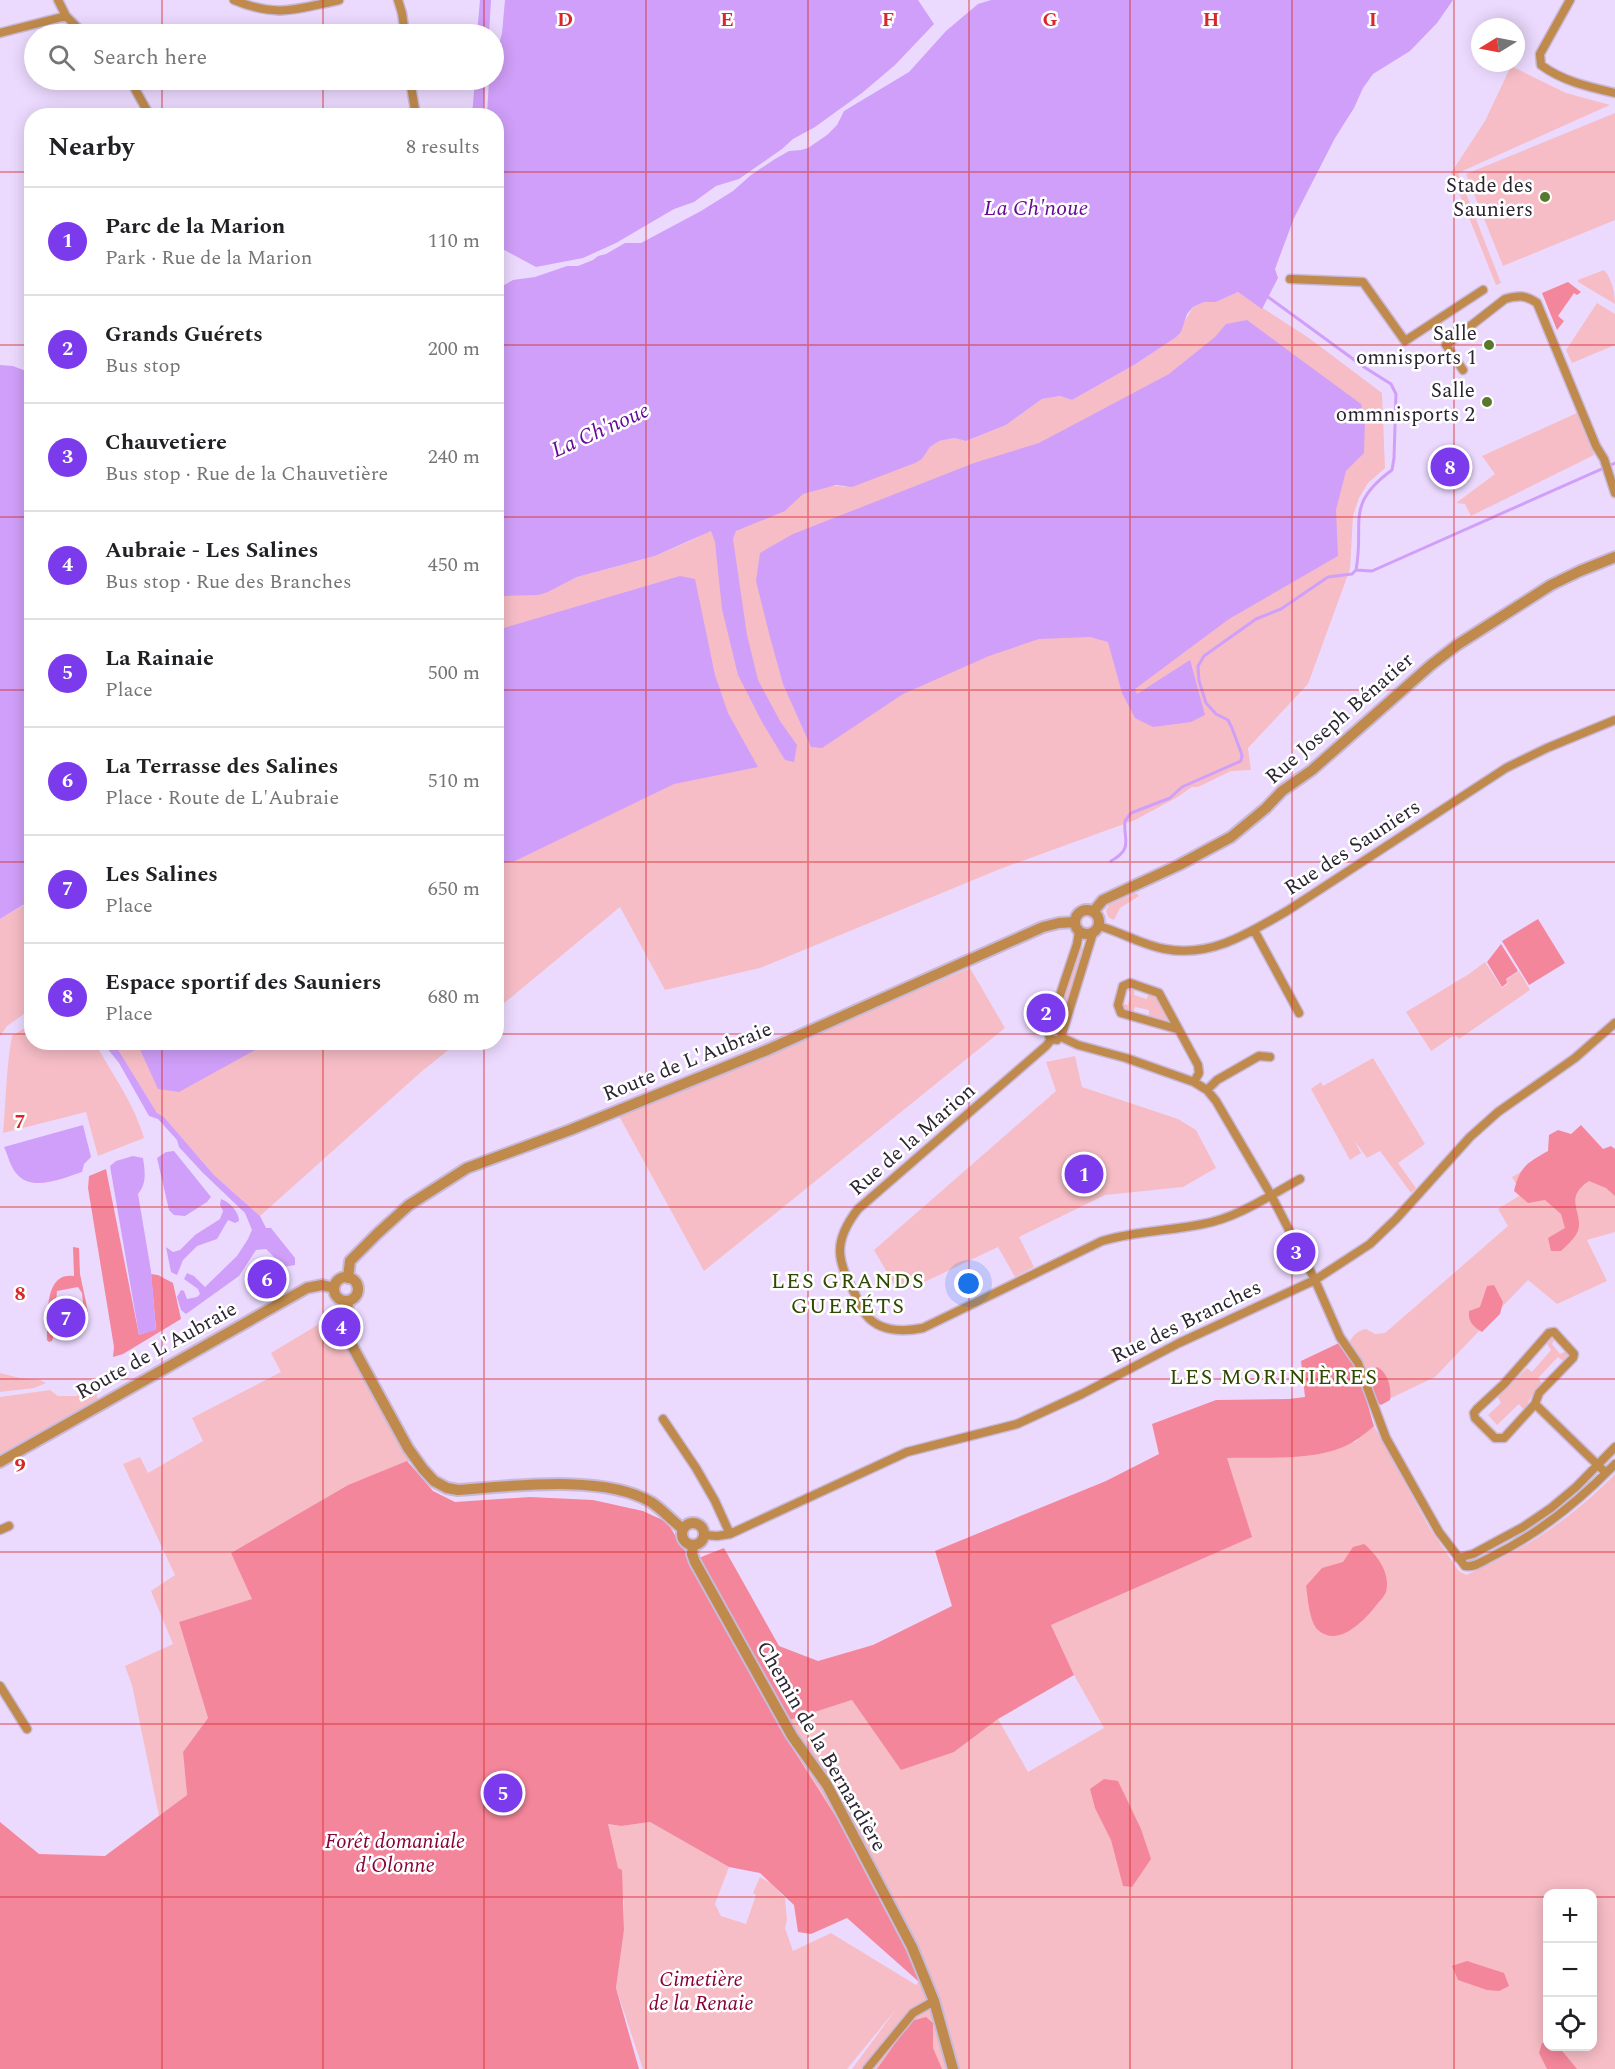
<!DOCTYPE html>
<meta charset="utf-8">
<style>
:root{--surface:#fff;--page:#f6f6f6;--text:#202124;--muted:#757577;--line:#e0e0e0;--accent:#7c3aed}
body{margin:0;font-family:Spectral,serif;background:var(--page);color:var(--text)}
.controls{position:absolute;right:18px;bottom:18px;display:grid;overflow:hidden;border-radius:12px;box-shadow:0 3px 15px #0003}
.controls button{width:54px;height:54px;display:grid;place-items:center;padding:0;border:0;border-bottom:2px solid var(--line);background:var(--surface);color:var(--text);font:30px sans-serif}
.compass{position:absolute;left:1471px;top:18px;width:54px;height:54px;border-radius:50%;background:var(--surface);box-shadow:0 3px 15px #0003;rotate:260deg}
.you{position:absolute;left:969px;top:1284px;width:21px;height:21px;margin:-15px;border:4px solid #fff;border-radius:50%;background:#1a73e8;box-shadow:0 0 0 9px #1a73e833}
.badge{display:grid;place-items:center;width:39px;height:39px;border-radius:50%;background:var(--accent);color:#fff;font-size:20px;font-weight:700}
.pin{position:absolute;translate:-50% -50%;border:3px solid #fff;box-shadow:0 2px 6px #0006}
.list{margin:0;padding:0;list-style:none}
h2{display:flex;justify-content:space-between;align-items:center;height:78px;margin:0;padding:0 24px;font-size:26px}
h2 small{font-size:20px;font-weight:400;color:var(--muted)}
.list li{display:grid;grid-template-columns:39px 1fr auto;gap:18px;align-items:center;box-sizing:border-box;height:108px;padding:0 24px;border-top:2px solid var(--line)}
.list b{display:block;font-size:22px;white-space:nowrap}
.list p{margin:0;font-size:20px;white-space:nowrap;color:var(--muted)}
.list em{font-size:20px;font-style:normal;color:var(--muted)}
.icon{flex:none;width:33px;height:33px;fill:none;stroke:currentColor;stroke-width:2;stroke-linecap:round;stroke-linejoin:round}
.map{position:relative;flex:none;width:1615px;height:2069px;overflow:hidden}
.search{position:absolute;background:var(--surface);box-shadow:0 3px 15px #0003;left:24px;top:24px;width:480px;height:66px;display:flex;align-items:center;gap:15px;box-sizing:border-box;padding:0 21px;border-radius:33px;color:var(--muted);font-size:22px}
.panel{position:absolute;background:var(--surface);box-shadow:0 3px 15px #0003;left:24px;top:108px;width:480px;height:942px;border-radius:24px}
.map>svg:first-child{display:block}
.green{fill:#f6bdc6;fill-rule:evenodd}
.forest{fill:#f4869b}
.water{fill:#d09ff9}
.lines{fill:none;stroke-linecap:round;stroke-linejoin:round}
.stream{stroke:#d09ff9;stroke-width:3}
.minor-casing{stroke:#c9b9d9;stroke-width:11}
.tertiary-casing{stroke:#c9b9d9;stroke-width:14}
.minor{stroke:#bf8a4b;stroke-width:8}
.tertiary{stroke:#bf8a4b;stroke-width:10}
.grid{fill:none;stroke:#d62828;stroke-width:1.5;stroke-opacity:0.55}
.poi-dot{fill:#58782e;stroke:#fff;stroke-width:2}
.labels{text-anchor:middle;stroke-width:5;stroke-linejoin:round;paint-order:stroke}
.poi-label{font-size:21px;fill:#2b2431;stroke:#fff;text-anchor:end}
.street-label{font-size:21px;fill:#2b2431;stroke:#fff}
.park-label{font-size:21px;font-style:italic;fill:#870236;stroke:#fff}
.water-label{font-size:22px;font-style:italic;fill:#670996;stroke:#fff}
.neighbourhood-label{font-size:22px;letter-spacing:1.5px;fill:#2f4900;stroke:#fff}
.grid-label{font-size:20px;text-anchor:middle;font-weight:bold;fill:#d62828;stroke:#fff;stroke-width:5;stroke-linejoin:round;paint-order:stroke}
</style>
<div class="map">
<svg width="1615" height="2069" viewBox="0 0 1615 2069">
<rect width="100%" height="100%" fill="#ecdafe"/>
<path class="green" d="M1511,66L1566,93L1610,105L1458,173L1501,283L1496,285L1451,173L1485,121Z
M1615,113V220L1503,266L1466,174Z
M1604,270C1612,279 1615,293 1615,304L1578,282V280Z
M1238,292L1309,338L1382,393L1385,468L1368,483L1359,498L1353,516L1350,569L1308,684L1248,748L1251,770L1231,771L1198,787H1192L1176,798L1135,820L1000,869L760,968L665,990L620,907L497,1009V596L548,592L577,577L655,556L690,541L709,531L733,535C742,523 772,515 787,509C792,506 792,503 796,499C807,488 831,484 845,487L922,459L930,447L938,441L954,438L966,441L1006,425L1042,399L1060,396L1072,400L1134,365L1175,338L1193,307L1204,302H1216Z
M1597,303L1615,314V345L1572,363L1566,350Z
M1577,413L1594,455L1471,516L1465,504L1456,503L1495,474L1482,456Z
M1136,893L1139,896L1120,908L1114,920L1108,917L1106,910L1109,905Z
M31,901V1009L7,1026L0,1036V919Z
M1079,947L1084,948L1058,1033L1055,1035L1053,1032L1055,1021Z
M1485,962L1502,988L1508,984L1506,980L1519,971L1530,990L1459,1039L1455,1035L1431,1051L1406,1012L1469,974Z
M970,968L1005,1028L704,1271L619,1116Z
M1128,987L1135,988L1134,995L1147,999L1149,992L1155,996L1167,1016V1020L1149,1016V1010L1135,1007L1133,1013L1123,1010L1120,1003L1128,1005L1131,992L1125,990Z
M31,1024L32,1042L95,1043C112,1074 134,1103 144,1138L98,1156L86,1112L3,1133C6,1101 6,1068 12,1036Z
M114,1043H457L421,1072L260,1216L214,1175L164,1117L157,1113Z
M1075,1056L1082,1087L1178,1119L1196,1130L1216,1168L1183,1187L1105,1195L1019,1237L1034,1267L1015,1277L998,1247L916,1286H895L874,1250L1056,1091L1046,1062Z
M1373,1058L1425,1144L1398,1163L1416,1188L1411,1193L1380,1151L1367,1158L1354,1140L1361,1153L1350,1160L1311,1089L1321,1082L1323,1086Z
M1588,1134L1615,1162V1232L1587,1240L1607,1281L1557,1304L1528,1280L1435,1377L1387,1400L1372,1393L1363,1364L1351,1349L1350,1341C1354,1334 1358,1331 1366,1329L1375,1334L1385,1333L1508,1226L1498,1209L1522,1194L1512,1177Z
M334,1315L341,1317L349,1349L410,1461L348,1485L231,1553L253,1599L179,1622L208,1718L183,1752L187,1795L159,1816L132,1685L125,1666L173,1644L151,1591L175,1575L123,1464L140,1457L148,1473L203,1441L192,1418L281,1372L271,1353Z
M1552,1338L1554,1340L1552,1344L1560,1354L1566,1351L1569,1354L1563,1361L1558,1357L1538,1378L1542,1383L1535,1390L1524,1410L1519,1404L1497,1425L1488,1415L1501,1403L1498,1397L1527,1368L1532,1372L1551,1350L1547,1344Z
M0,1373L20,1378L40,1380L46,1383L34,1388L0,1392Z
M86,1385L97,1395V1399L0,1454V1397L50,1390L58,1396H77L82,1388Z
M1374,1426L1429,1527L1459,1571L1466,1575C1525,1549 1570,1520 1615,1474V2069H852L897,2008L847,2069H643L616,1988L624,1930V1902L607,1824L621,1826L650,1822L729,1867L715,1904L721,1916L746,1924L756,1895L753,1893L760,1877L772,1884L785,1898L787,1920L785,1928L793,1951L831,1933L916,1985L921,1978L838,1820L776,1724L852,1700L954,1752L998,1719L1028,1772L1104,1728L1074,1675L1051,1625L1251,1537L1226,1457H1266L1355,1442ZM1548,1894H1592V2046H1548Z"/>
<path class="forest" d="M1568,282L1581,292L1577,295L1574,293L1558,316L1564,321L1557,330L1542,293Z
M1538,919L1565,963L1529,985L1502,941Z
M1501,944L1518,971L1506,979L1507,983L1502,987L1487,962Z
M1581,1125L1603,1149L1611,1146L1615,1149V1196L1606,1188L1589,1181C1561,1199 1586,1214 1577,1233C1574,1239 1566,1246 1561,1251H1551L1548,1238L1565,1228L1561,1214L1545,1200L1528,1203L1514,1191C1520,1166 1527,1163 1548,1151L1549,1135L1558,1130L1571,1134Z
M106,1169L139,1335L156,1329L151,1274L158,1275L173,1283L181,1319L123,1354L113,1357L114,1347L88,1188L89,1176Z
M73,1247L79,1248L80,1274L88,1312H84L82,1293L78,1287L57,1291L53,1338L52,1341L49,1342L47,1340C48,1319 43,1271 74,1276Z
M1494,1285L1503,1302L1500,1314L1482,1332C1473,1326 1468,1322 1469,1311L1480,1307L1487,1286Z
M1339,1343C1360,1366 1365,1397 1374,1426C1365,1434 1355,1442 1343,1447C1311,1461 1262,1457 1227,1458L1252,1537L1051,1625L1074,1675L998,1719L954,1752L901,1770L852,1700L777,1724L838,1820L921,1979L918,1981L847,1918L811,1934L798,1932L794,1905L760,1873L729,1867L650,1822L621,1826L608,1824L618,1868L622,1870L624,1930L616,1988L639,2069H0V1822L39,1854L105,1856L187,1795L183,1752L208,1718L179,1622L252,1599L231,1553L348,1485L407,1461L433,1491L455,1502L530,1497L593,1500L643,1511L667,1522L691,1561L724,1548L779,1646L818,1661L873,1645L952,1606L935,1551L1106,1481L1159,1454L1152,1424L1216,1400L1289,1399L1305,1397L1301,1361Z
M1377,1367C1388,1372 1392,1389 1390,1400L1381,1405C1373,1400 1370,1381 1369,1372Z
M1364,1544C1377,1555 1391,1573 1386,1592C1385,1595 1381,1600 1378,1603C1367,1618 1339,1649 1318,1630C1309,1621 1308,1598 1306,1586L1322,1568L1343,1562L1353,1547Z
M1104,1779L1118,1781L1141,1829L1151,1859L1132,1887L1123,1886L1111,1840L1095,1808L1090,1789Z
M1467,1961L1504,1973L1509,1986L1499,1991L1487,1990L1458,1980L1452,1966Z
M926,2017L933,2023V2048L942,2069H877L911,2021Z
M1542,2043H1547L1548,2046L1559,2047L1577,2069H1547L1539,2053Z"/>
<path class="water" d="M480,0H491L489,34H477Z
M505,0H918L934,24L895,65L862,93L815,127L793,139L782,149L739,179L716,186L694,202L674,209L616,243L583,258L536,267L497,246L496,116L487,115L489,80H494V63L502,33Z
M991,0H1453L1437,23L1410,51L1373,74L1363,88L1354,108L1335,138L1294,218L1275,269L1278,278L1262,309L1238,292L1216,302H1204L1193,307L1187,314L1181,332L1175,338L1134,365L1072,400L1060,396L1042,399L1006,425L966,441L954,438L939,441L930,447L922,459L915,463L852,487L836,485L803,494L785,511L736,531L733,539L747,635L758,680L780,721L797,745L794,762L785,760L762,722L738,675L722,609L715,542L711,531L655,556L577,577L548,592L538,595L497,596V289L513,280L535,277L567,266H578L593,260L598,256L606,254L625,243H641L701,211L733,191L751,175L775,159L789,151L801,150L808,148L827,135L837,125L844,111L909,72L946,31L978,4Z
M475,80H485L483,115H472Z
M1247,320L1361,404L1365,420L1364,453L1346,471L1336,510L1338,556L1229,619L1135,689L1137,694L1190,660L1205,715L1191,722L1153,727L1135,718L1122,693L1108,642L1090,637L1039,639L989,656L903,694L822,748L811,747L783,684L770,637L756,581L760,553L793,534L974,463L1039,443L1169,374L1215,337L1226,324Z
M0,365L13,366L31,373L32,906L29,903L23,905L0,919Z
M680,576L695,579L715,675L728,713L758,767L674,784L515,861L497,864V630Z
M103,1043H114L157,1113L164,1117L214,1175L260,1216L266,1228H271L295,1258V1265L284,1267L266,1249L256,1250L239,1276L186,1314L181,1310L177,1297L181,1290L184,1291L187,1299L197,1297L200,1294L198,1289L184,1279L187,1273L194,1276L205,1287L237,1256L248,1239L252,1230L245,1213L202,1172L179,1147L177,1140L158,1119L149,1116L119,1063Z
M137,1043H268L179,1092L158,1089Z
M83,1125L91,1157L84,1164L82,1172C63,1178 31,1193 16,1173C10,1166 8,1155 4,1147Z
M174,1151L211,1197L207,1202L185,1216L174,1215L169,1210L157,1158L166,1152Z
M133,1156L143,1158C145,1172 147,1183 138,1194L151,1271L156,1330L139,1335L110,1166L116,1161Z
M221,1199C230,1202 239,1212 239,1221L235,1223L228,1220L217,1239L197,1246L183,1260L177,1275L171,1272L166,1247L173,1252L180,1250L195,1235L220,1219L223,1211L220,1205Z"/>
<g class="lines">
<path class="stream" d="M1356,570L1372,571L1615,463
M1111,861C1134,848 1123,840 1125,821L1131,813L1170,798L1182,787L1241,761L1242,755L1232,728L1228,720L1216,714L1206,703L1199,681L1198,666L1204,656L1256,619L1281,609L1328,577L1352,574L1356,570C1365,522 1344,505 1392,470L1394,458L1396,394L1391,384L1364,367L1268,297"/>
<defs>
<path id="minor" d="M58,0L66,16L84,34
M234,0C276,18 297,9 339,0
M398,0L402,13L405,34
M1570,0L1540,54L1541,65C1562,81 1589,87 1615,93
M0,33L66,16
M130,80L150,116
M410,80L416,116
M1290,279L1363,282L1405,341L1483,290
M1463,370L1446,345L1505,299C1518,295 1526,295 1537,303L1596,446L1604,459L1615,493
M1099,926C1121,932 1142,945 1165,949C1211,958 1249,933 1287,911L1506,768L1547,748L1615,720
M1254,930L1299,1013
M1177,1029L1121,1013L1118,1005L1123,986L1130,983L1159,993L1198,1065L1199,1073L1194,1082
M1061,1037L1078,1045L1126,1058L1194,1082L1207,1090L1216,1101L1271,1195L1315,1280L1340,1337L1358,1363L1386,1438L1439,1532L1465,1566C1474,1568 1483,1561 1491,1557C1539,1534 1578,1502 1615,1464
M1061,1037L1093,933
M1051,1040L1046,1046L858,1209C833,1241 836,1260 855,1294C858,1301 861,1309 866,1315C880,1332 903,1332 923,1328L1102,1241C1135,1231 1169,1231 1203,1224C1237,1218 1269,1196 1300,1179
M1057,1040L1050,1039L1048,1031L1077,944L1079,932
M1207,1090L1217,1080L1259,1056L1270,1057
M1554,1332L1574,1354L1573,1358L1539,1393L1535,1404L1504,1438H1495L1475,1418L1474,1413L1477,1409L1504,1384L1549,1333Z
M1535,1404L1606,1473
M663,1419L696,1468L715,1501L730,1534
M0,1530L9,1526
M704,1535L717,1536L730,1534L907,1452L1017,1424L1082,1394L1179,1343L1315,1280L1370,1244L1396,1219L1470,1137L1498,1112L1575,1058L1615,1023
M1458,1558L1473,1554L1523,1527L1551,1508L1576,1487L1615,1447
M0,1686L27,1729
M867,2069L913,2013L934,2001"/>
<path id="tertiary" d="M1075 922a12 12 0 1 1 24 0a12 12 0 1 1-24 0Z
M1093,912L1103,900L1179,865L1231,837L1266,808L1282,791L1312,770L1431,665L1457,645L1551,585L1580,571L1615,557
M334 1289a12 12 0 1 1 24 0a12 12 0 1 1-24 0Z
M348,1278L350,1261L378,1233L409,1205L467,1168L570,1130L767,1050L1043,927L1059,923L1075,922
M348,1301L347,1315L350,1342L408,1448L423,1469L434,1481L447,1488L458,1490C511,1486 604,1474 651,1502C662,1509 672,1521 683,1529
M0,1462L307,1288L322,1285L334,1288
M682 1534a11 11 0 1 1 22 0a11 11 0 1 1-22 0Z
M693,1545L692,1554L695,1562L792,1736L827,1785L912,1947L934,2001L953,2069"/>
</defs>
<use href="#minor" class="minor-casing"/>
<use href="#tertiary" class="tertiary-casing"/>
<use href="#minor" class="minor"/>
<use href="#tertiary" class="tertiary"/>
</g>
<path class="grid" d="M162,0V34M323,0V34M484,0V34M646,0V2069M808,0V2069M969,0V2069M1130,0V2069M1292,0V2069M1454,0V2069M162,80V116M323,80V116M484,80V116M0,172H32M496,172H1615M0,345H32M496,345H1615M0,517H32M496,517H1615M0,690H32M496,690H1615M0,862H32M496,862H1615M0,1034H32M496,1034H1615M162,1042V2069M323,1042V2069M484,1042V2069M0,1207H1615M0,1379H1615M0,1552H1615M0,1724H1615M0,1897H1548M1592,1897H1615"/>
<g class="poi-dot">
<circle cx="1545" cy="197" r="6"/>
<circle cx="1489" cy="345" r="6"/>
<circle cx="1487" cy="402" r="6"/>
</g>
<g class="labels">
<g class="poi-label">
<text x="1533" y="192">Stade des<tspan x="1533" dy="24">Sauniers</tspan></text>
<text x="1477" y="340">Salle<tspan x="1477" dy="24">omnisports 1</tspan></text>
<text x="1475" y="397">Salle<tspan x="1475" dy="24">ommnisports 2</tspan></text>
</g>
<g class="street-label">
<text transform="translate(1339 718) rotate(-41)" y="7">Rue Joseph Bénatier</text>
<text transform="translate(1352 847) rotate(-33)" y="7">Rue des Sauniers</text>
<text transform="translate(687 1061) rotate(-22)" y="7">Route de L'Aubraie</text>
<text transform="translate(912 1139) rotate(-41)" y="7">Rue de la Marion</text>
<text transform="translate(1186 1321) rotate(-26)" y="7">Rue des Branches</text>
<text transform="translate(156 1350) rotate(-29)" y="7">Route de L'Aubraie</text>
<text transform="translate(822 1746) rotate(60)" y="7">Chemin de la Bernardière</text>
</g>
<g class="park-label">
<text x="395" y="1848">Forêt domaniale<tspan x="395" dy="24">d'Olonne</tspan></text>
<text x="701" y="1986">Cimetière<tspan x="701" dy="24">de la Renaie</tspan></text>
</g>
<g class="water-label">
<text x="1036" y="215">La Ch'noue</text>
<text transform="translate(600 429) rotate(-24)" y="8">La Ch'noue</text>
</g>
<g class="neighbourhood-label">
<text x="848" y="1288">LES GRANDS<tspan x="848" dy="25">GUERÉTS</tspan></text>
<text x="1274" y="1384">LES MORINIÈRES</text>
</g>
</g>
<g class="grid-label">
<text x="565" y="26">D</text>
<text x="727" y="26">E</text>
<text x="888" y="26">F</text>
<text x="1050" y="26">G</text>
<text x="1211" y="26">H</text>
<text x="1373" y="26">I</text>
<text x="20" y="1128">7</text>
<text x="20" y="1300">8</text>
<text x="20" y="1472">9</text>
</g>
</svg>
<div class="controls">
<button>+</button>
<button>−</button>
<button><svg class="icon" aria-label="locate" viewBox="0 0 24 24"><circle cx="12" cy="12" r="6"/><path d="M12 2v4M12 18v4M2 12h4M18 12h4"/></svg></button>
</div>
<svg class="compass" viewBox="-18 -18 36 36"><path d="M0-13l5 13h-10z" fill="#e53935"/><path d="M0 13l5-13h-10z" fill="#757577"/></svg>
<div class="you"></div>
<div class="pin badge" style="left:1084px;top:1174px">1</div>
<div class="pin badge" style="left:1046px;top:1013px">2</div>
<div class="pin badge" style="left:1296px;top:1252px">3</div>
<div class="pin badge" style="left:341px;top:1327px">4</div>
<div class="pin badge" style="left:503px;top:1793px">5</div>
<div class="pin badge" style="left:267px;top:1279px">6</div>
<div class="pin badge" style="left:66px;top:1318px">7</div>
<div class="pin badge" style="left:1450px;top:467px">8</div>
<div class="search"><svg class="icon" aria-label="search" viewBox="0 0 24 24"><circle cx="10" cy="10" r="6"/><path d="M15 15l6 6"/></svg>Search here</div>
<section class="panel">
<h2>Nearby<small>8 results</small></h2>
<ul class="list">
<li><span class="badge">1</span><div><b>Parc de la Marion</b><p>Park · Rue de la Marion</p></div><em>110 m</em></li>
<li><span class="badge">2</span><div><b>Grands Guérets</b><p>Bus stop</p></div><em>200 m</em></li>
<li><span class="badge">3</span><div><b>Chauvetiere</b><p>Bus stop · Rue de la Chauvetière</p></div><em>240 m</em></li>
<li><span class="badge">4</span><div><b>Aubraie - Les Salines</b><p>Bus stop · Rue des Branches</p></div><em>450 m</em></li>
<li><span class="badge">5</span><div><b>La Rainaie</b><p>Place</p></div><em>500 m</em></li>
<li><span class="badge">6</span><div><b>La Terrasse des Salines</b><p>Place · Route de L'Aubraie</p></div><em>510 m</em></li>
<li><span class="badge">7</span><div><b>Les Salines</b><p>Place</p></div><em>650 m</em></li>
<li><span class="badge">8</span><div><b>Espace sportif des Sauniers</b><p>Place</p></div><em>680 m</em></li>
</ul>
</section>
</div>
